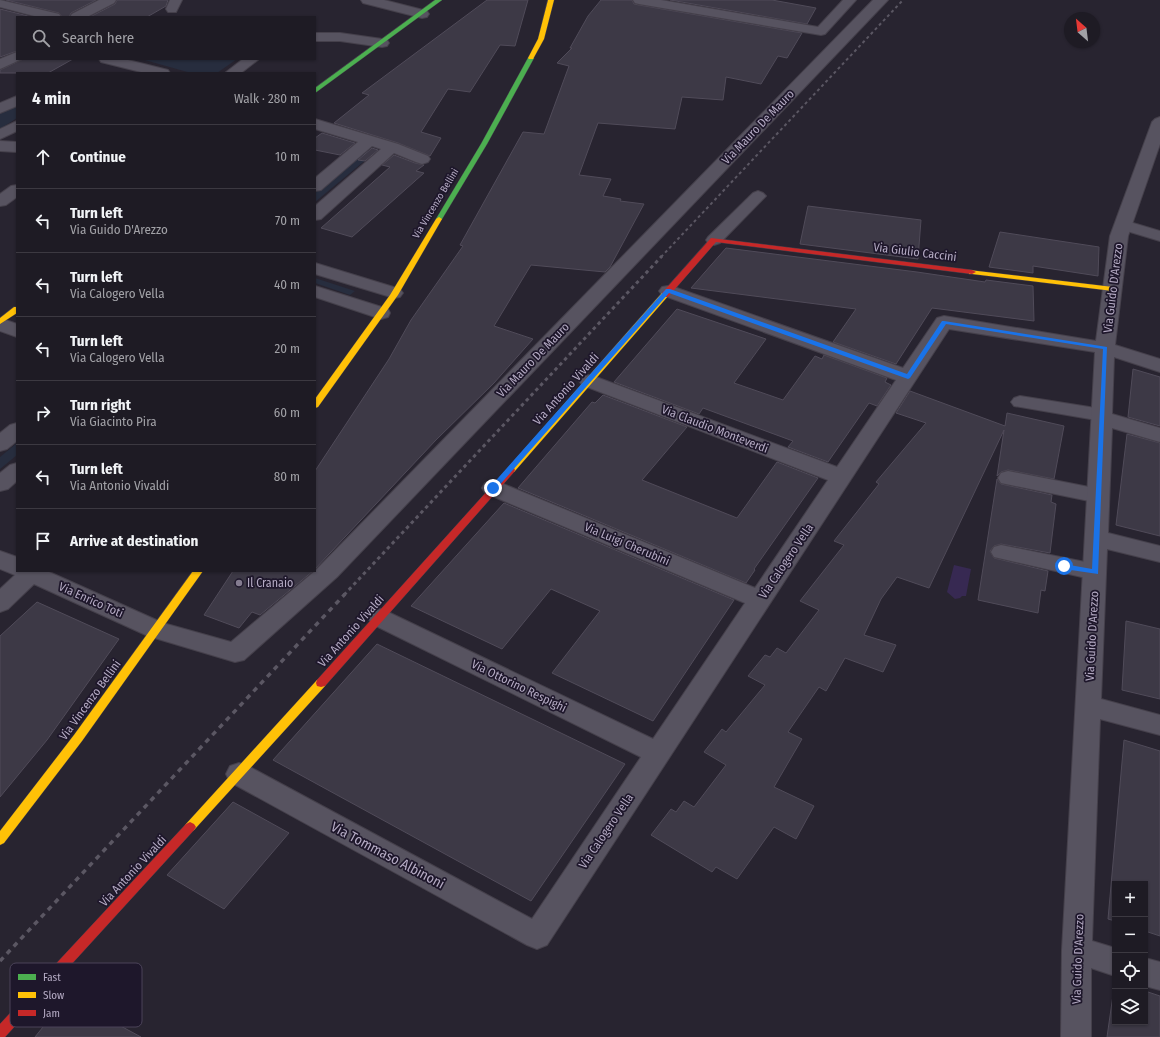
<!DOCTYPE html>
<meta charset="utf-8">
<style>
:root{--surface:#1e1b24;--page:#26242c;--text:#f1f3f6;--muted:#a1a1a6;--line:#3c3941}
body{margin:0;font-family:"Fira Sans Condensed",sans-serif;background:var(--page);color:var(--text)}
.controls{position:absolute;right:12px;bottom:12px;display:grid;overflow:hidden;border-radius:0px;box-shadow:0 1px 3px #0004}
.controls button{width:36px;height:36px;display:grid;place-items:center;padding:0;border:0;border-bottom:1px solid var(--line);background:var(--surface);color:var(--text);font:20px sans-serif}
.compass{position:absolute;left:1064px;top:12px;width:36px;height:36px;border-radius:50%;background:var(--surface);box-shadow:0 1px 3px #0004;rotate:332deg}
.stop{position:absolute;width:12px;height:12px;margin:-9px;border:3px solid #1a73e8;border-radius:50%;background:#fff}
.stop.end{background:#1a73e8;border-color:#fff;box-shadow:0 1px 4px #0008}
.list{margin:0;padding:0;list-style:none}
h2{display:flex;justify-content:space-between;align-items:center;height:52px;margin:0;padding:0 16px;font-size:17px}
h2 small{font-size:13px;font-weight:400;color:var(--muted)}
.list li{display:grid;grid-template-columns:26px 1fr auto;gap:12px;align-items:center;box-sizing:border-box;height:64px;padding:0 16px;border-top:1px solid var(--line)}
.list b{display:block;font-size:15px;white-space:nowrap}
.list p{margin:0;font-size:13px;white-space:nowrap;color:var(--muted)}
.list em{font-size:13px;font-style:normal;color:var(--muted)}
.icon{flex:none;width:22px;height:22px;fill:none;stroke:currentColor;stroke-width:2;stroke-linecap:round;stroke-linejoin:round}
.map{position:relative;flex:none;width:1160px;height:1037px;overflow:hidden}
.search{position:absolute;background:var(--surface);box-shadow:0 1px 3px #0004;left:16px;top:16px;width:300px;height:44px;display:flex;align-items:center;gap:10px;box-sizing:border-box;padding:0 14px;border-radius:0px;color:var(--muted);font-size:15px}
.panel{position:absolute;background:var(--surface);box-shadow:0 1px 3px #0004;left:16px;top:72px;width:300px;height:500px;border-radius:0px}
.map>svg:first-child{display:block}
.green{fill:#272d3e}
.water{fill:#372952}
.building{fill:#3d3946;stroke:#504b59}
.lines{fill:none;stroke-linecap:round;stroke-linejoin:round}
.lane-casing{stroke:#45404b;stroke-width:2}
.street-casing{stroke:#45404b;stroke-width:2}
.fast-casing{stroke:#433e4a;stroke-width:1}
.slow-casing{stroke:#433e4a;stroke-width:1}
.jam-casing{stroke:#433e4a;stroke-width:1}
.lane{fill:#575360;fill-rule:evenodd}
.street{fill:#575360;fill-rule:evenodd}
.fast{fill:#4caf50;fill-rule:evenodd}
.slow{fill:#ffc107;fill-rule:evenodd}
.jam{fill:#c62828;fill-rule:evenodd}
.rail-far2{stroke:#5b5763;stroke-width:2;stroke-dasharray:3 3;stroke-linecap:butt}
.rail-far1{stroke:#5b5763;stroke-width:3;stroke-dasharray:3.5 3.5;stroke-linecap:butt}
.rail{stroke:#5b5763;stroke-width:3.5;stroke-dasharray:5 5;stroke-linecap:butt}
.route{fill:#1a73e8}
.poi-dot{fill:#847c90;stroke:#1e172b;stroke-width:1.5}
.labels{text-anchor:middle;stroke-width:3.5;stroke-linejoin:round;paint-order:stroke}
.far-street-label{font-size:10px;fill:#b5abc4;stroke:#1e172b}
.street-label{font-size:12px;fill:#b5abc4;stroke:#1e172b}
.poi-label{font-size:12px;fill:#b5abc4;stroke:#1e172b;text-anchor:start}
.near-street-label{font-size:14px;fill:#b5abc4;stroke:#1e172b}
.key{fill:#1e172b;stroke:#4b4359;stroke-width:1}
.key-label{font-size:11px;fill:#b5abc4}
</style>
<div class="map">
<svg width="1160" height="1037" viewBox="0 0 1160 1037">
<rect width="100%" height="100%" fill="#282430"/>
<path class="green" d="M141,59H237L217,73H191Z
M17,103V118L0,129V113Z
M366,151L374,153L315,202V193Z
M315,278L355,291L350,295L315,283Z
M17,443V455L0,469V457Z"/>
<path class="water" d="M954,565L971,569L966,596H962L960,598L955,599L947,592Z"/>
<path class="building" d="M6,0H96L71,13L69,17H62L59,13Z
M117,0H168L166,6L147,17H90L115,4Z
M487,0H528L515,46L500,45L470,92L448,89L421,132L441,138L430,156L398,143L334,123L369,95L362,93Z
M601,0H632L634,4L639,5L802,33L787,58L778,56L761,84L726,77L723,100L682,97L675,129L598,123L579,175L611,179L603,196L621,199L620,201L644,204L610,267L605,272L531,265L494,326L533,339L494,383L436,440L315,569V471L389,359L411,320L463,246L460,245L523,132L544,134L569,66L557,63L572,48H570L588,16Z
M670,0H772L816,8L807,24Z
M0,9L32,17H17V51L0,57Z
M23,59H73L48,73H0V70Z
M322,133L355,143L340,155L315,150V138Z
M372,148L378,150L365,161L358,160Z
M394,155L415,163L424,165L416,171L424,173L352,237L321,228L390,167L382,165Z
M808,206L921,220L918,259L800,244Z
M1000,232L1099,247L1098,276L1033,266V273L989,267Z
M726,248L917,272L985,282L986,280L1033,286L1034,321L932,308L896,364L833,342L856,309L691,288Z
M677,309L766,339L734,383L783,400L815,356L822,359L824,355L887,378L885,382L891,385L877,406L869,403L828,462L788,447L793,441L703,408L699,414L614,382Z
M1133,369L1160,377V426L1128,417Z
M910,391L1005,426L1007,413L1064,426L1054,479L1008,470L1001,472L997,476L1004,430L929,588L897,577L881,599L864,635L896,645L883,672L845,658L826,691L819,687L788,732L802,739L774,787L814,806L796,839L774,827L737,879L716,867L712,872L651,835L671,809L676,812L684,801L694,807L726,765L704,752L722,729L726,732L765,685L748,676L765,655L770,657L777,648L786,653L819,610L800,601L844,545L834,541L879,484L876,482L926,423L896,413Z
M603,395L687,427L642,480L737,518L777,462L818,478L754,569L755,570L746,583L518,488L592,402L595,403Z
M1127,434L1160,443V536L1116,525Z
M997,479L1001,484L1052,495L1051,502L1056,504L1050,553L1001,544L994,546L990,551L994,558L1048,571L1045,591L1041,590L1038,613L978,600Z
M504,503L734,600L653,721L552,673L600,611L551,589L502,649L411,606Z
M233,571H313L260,615L252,612L239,628L204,615Z
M37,602L119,639L47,740L0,797V636Z
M1126,621L1160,629V699L1122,690Z
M377,644L625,764L531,901L273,760Z
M1124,740L1160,751V936L1145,931V884H1115V921L1108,919Z
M233,802L289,833L224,909L167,875Z
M1115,981V1022H1145V991L1160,996V1037H1107Z
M67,997L141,1037H35Z"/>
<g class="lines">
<defs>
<path id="lane" d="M170,0H182L176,12H168L166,9Z
M633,0H661L818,27L843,0H856L825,34L821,35L639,4L635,3Z
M243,59H259L241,73H225Z
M17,96V106L0,113V103Z
M17,121V131L0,139V129Z
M758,191L763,193L766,196L763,199L720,243L714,245L708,243L706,240L708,237L753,193Z
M1123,220L1160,231V241L1117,228L1115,225L1117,222Z
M1020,396L1102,409L1109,411L1111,415L1109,419L1102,421L1014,406L1011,402L1014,398Z
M1008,471L1099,489L1106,491L1109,496L1106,501L1099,503L1001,483L998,478L1001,473Z
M1001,545L1095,564L1102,567L1105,572L1102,577L1095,580L994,557L991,552L994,547Z"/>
<path id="street" d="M0,0L59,14L61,17H38L0,7Z
M99,0H116L114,3L87,17H70L72,14Z
M361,0H384L427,11L429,14L427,17L422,18L363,3Z
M873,0H888L337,577L244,660L235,662L148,636L34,584L8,609L0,612V589L15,575L0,569V551L17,557V571H47L163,623L231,642L315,571Z
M315,33H340L382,39L387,40L389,43L387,46L382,47L340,41H315Z
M17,52V59H22L0,69V59Z
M99,59H124L168,70L170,73H145L101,62Z
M1160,117V144L1128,236L1115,345L1160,359V372L1114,357L1112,414L1160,428V442L1112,428L1108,533L1160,546V562L1107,549L1101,699L1160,715V735L1100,719L1092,941L1115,948V976L1091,968V1037H1061L1062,950L1095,352L949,329L547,945L537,949L527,945L230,782L226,774L230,766L239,763L248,766L532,919L641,757L372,624L368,618L372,612L380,609L388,612L653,739L745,603L485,493L482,488L485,483L493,481L501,483L755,588L828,480L582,385L579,381L582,377L589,375L596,377L837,467L896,380L662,295L659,291L662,287L668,286L674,287L903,368L937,318L944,316L1096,341L1110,236L1152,122L1155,119Z
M315,119L398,144L428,156L430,159L428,162L422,164L416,162L394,153L321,219L315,220V206L381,149L372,146L321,190L315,191V178L358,142L315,129Z
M0,141L17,142V152L0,151Z
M17,185V197L6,205L0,206V194L11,186Z
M315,263L400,289L403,293L400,297L394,298L315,274Z
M315,286L388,309L390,313L388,317L381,319L315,297Z
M0,318L17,324V337L0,331Z
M17,423V441L7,449L0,451V433L10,425Z
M17,463V481L8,489L0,491V473L10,465Z
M1145,958L1160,962V990L1145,986Z"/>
<path id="fast" d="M435,0H442L315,93V88Z
M531,56L534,58L487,144L442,219L441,220H437L436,219L481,144L528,58Z"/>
<path id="slow" d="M548,0H554L544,39L533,59H529L528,58L538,39Z
M439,217L442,219L398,295L318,407L315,408V399L390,295L436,219Z
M969,270L1113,287L1117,289L1113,291L972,274H969Z
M662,293H668L669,295L514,472H508L507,470L508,468Z
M14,307H17V313L0,324V318Z
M193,571H203L82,741L4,843L0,845V831L74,735Z
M321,679L325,680L326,683L325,686L194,830L190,832L186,830L184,827L186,824L317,680Z"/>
<path id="jam" d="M711,238L972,270L976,272L972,274L716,242L668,297H662V293Z
M511,467L514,468L515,470L514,472L325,686L321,687L317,686L316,683L317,680L508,468Z
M190,822L194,824L196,827L194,830L5,1037H0V1024L186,824Z"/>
</defs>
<use href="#lane" class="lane-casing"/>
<use href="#street" class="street-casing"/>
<use href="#fast" class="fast-casing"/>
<use href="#slow" class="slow-casing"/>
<use href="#jam" class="jam-casing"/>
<use href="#lane" class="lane"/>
<use href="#street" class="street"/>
<use href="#fast" class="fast"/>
<use href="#slow" class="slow"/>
<use href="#jam" class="jam"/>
<path class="rail-far2" d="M661,257L903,0"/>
<path class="rail-far1" d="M344,595L662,256"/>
<path class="rail" d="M0,961L345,594"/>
</g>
<path class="route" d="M666,289H670L907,374L942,321H944L1107,347L1098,574L1064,569L1060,566L1064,564L1092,569L1103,349L946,324L910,378L908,379L669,293L496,489H491V486Z"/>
<circle class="poi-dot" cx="239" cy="583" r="4"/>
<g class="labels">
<g class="far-street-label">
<text transform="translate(435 203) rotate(-59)" y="4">Via Vincenzo Bellini</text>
</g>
<g class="street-label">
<text transform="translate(758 127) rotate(-46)" y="4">Via Mauro De Mauro</text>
<text transform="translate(915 252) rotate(7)" y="4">Via Giulio Caccini</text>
<text transform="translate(1113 288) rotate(-83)" y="4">Via Guido D'Arezzo</text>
<text transform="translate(533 360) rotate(-46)" y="4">Via Mauro De Mauro</text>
<text transform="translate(566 389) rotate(-48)" y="4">Via Antonio Vivaldi</text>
<text transform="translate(715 429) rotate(21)" y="4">Via Claudio Monteverdi</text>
<text transform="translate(627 544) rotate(23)" y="4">Via Luigi Cherubini</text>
<text transform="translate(786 561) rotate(-56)" y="4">Via Calogero Vella</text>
<text transform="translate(91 600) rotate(24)" y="4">Via Enrico Toti</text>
<text transform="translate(351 631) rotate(-48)" y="4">Via Antonio Vivaldi</text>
<text transform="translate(1092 636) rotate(-87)" y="4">Via Guido D'Arezzo</text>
<text transform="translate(519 686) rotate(26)" y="4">Via Ottorino Respighi</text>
<text transform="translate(90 700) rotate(-54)" y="4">Via Vincenzo Bellini</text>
<text transform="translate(606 831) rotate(-56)" y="4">Via Calogero Vella</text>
<text transform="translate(133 871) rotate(-47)" y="4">Via Antonio Vivaldi</text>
<text transform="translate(1078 959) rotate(-88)" y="4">Via Guido D'Arezzo</text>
</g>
<g class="poi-label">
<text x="247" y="587">Il Cranaio</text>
</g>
<g class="near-street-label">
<text transform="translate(388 855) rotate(28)" y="5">Via Tommaso Albinoni</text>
</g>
</g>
<rect x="10" y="963" width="132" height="64" rx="6" class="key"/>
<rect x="18" y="974" width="18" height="6" fill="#4caf50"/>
<rect x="18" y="992" width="18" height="6" fill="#ffc107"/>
<rect x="18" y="1010" width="18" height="6" fill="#c62828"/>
<g class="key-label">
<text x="43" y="981">Fast</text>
<text x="43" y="999">Slow</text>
<text x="43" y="1017">Jam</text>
</g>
</svg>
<div class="controls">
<button>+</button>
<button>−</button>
<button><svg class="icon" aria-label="locate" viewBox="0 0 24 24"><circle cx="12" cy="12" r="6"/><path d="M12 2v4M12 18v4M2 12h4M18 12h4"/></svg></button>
<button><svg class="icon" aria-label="layers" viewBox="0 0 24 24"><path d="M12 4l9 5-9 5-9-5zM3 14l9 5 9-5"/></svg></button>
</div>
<svg class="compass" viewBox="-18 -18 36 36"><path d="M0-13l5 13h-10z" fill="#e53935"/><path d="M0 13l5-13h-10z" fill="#a1a1a6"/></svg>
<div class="stop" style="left:1064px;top:566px"></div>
<div class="stop end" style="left:493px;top:488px"></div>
<div class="search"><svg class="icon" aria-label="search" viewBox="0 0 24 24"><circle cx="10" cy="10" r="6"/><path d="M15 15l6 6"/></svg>Search here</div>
<section class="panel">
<h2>4 min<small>Walk · 280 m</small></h2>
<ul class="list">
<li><svg class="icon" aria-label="ahead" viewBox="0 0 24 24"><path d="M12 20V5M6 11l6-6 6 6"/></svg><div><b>Continue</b></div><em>10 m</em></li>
<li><svg class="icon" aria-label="left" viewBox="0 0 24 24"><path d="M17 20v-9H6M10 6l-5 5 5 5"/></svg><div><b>Turn left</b><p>Via Guido D'Arezzo</p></div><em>70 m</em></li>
<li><svg class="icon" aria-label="left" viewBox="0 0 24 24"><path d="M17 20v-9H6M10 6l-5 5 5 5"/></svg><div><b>Turn left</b><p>Via Calogero Vella</p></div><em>40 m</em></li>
<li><svg class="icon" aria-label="left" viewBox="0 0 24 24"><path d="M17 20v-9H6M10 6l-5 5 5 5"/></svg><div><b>Turn left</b><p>Via Calogero Vella</p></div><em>20 m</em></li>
<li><svg class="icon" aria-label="right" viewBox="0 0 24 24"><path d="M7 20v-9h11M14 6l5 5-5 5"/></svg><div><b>Turn right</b><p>Via Giacinto Pira</p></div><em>60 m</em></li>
<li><svg class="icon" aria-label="left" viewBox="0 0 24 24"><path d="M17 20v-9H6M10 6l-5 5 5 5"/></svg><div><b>Turn left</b><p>Via Antonio Vivaldi</p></div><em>80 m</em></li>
<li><svg class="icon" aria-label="arrive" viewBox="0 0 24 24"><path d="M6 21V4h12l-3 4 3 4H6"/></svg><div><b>Arrive at destination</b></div></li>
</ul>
</section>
</div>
